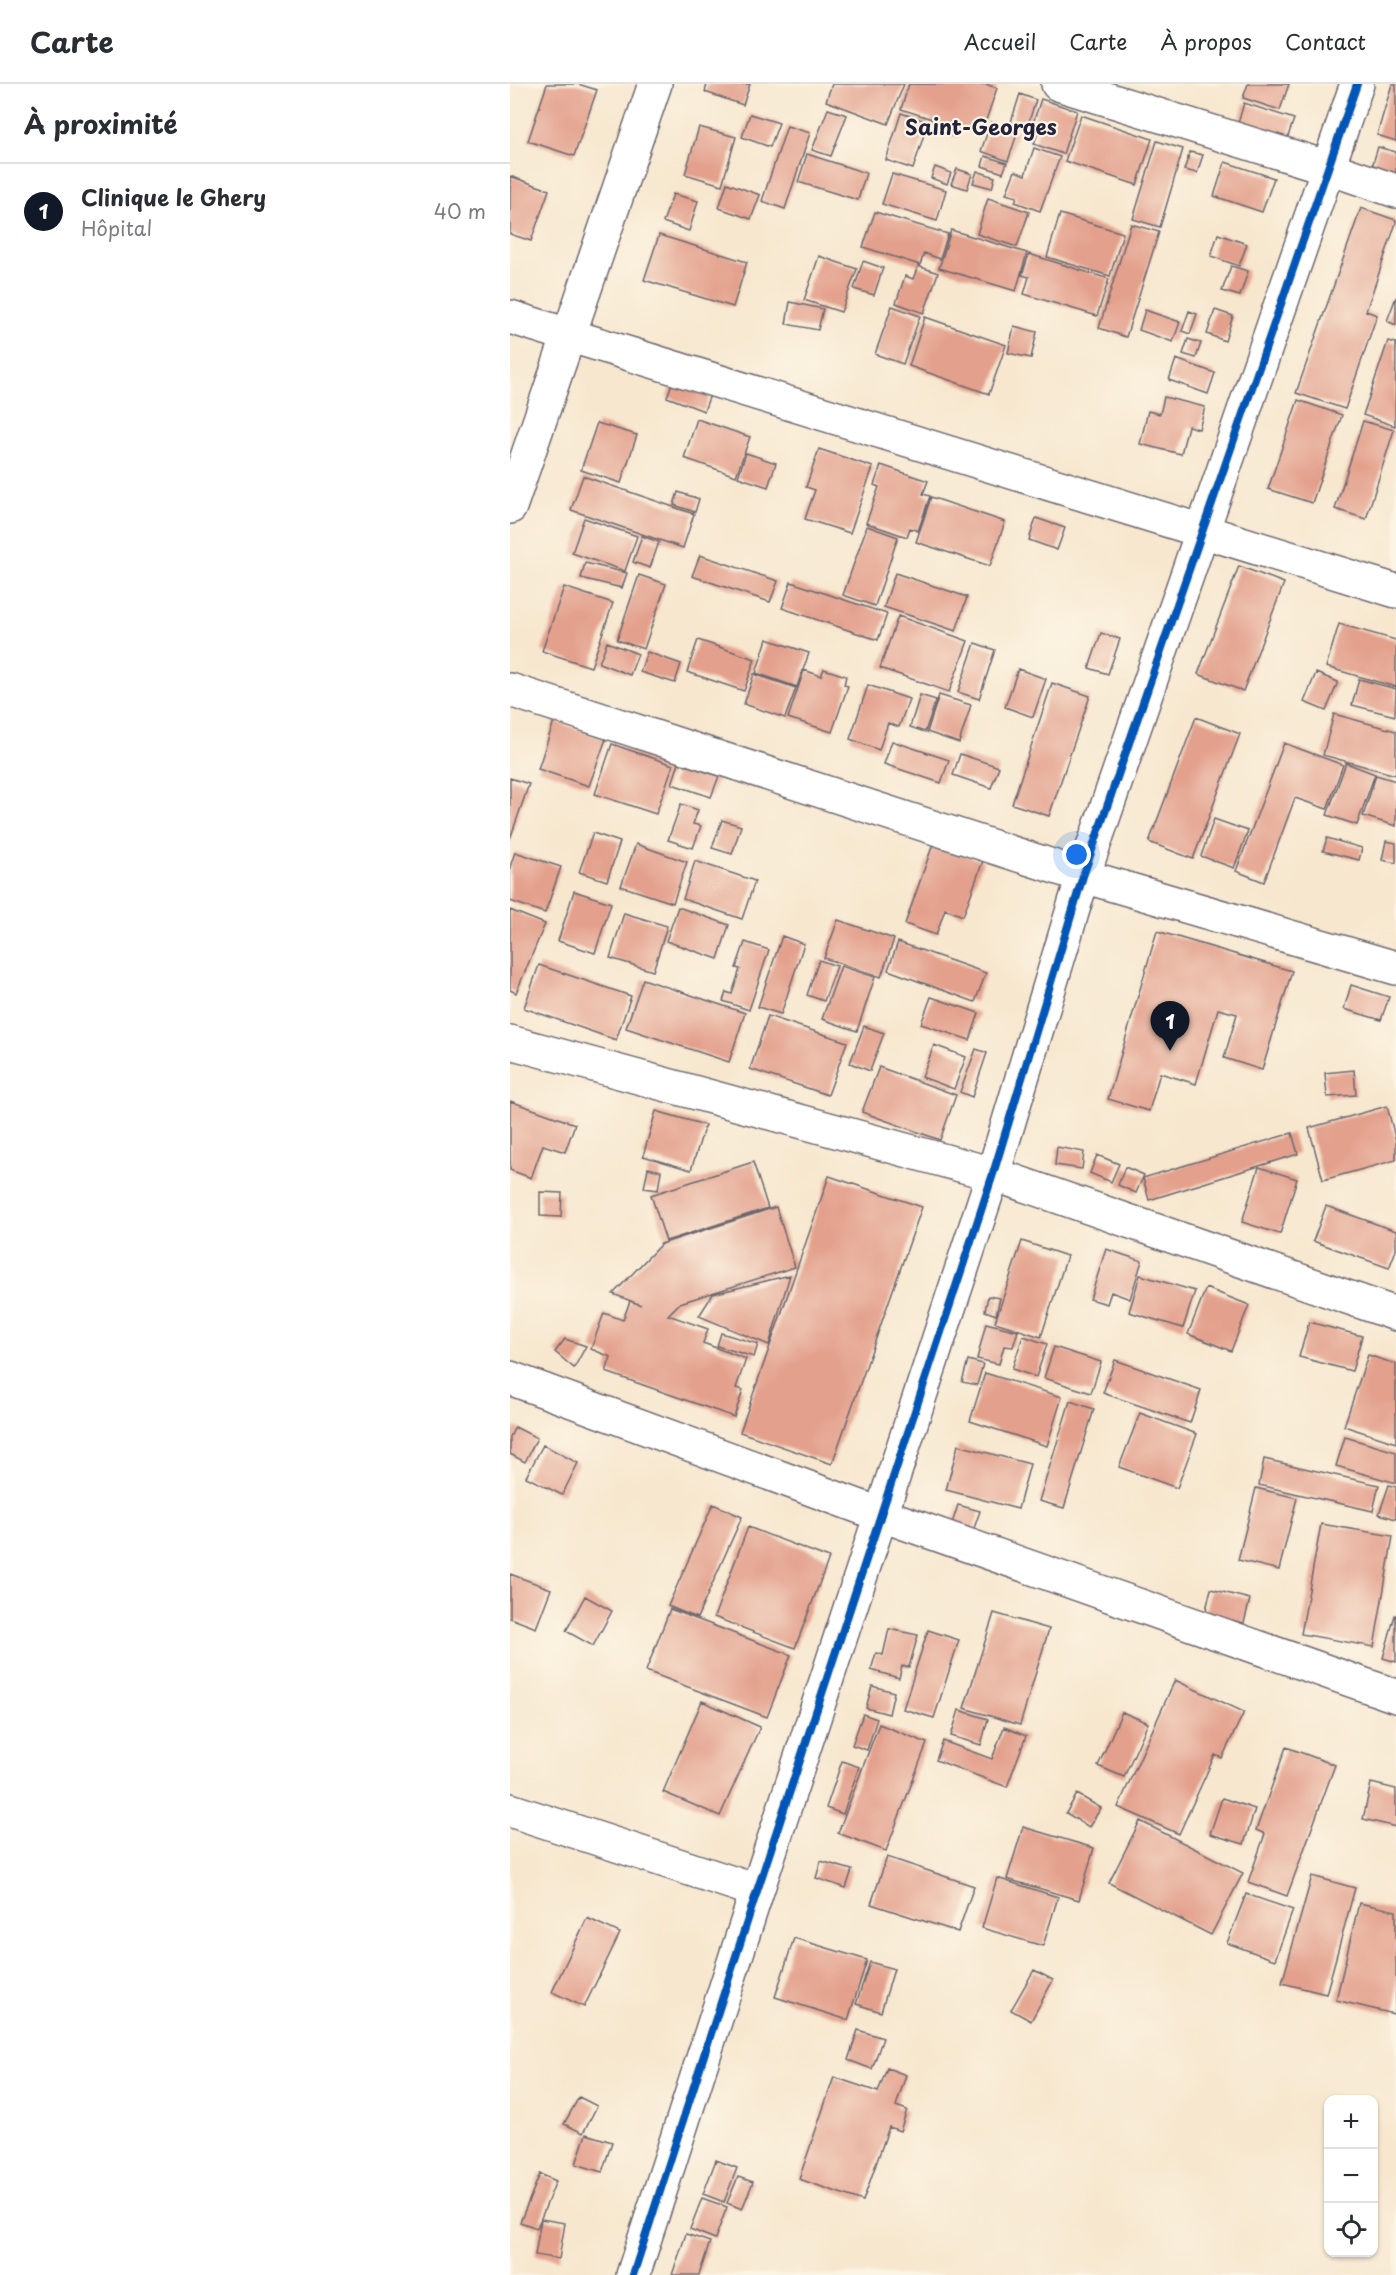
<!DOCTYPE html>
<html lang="fr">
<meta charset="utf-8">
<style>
:root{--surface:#fff;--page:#f7f7f7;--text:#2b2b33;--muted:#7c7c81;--line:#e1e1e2;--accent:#111827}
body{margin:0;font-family:"Playpen Sans",sans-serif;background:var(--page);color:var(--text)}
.controls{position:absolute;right:18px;bottom:18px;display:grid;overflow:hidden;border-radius:12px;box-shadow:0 2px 4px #0004}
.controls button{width:54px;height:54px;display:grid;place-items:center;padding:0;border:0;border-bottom:2px solid var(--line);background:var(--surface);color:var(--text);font:30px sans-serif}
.you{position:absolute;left:567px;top:771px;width:21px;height:21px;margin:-15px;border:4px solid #fff;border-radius:50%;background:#1a73e8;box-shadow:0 0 0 9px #1a73e833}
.badge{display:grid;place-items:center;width:39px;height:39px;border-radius:50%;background:var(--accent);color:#fff;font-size:20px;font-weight:700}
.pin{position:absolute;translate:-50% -50px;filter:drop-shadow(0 2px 3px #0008)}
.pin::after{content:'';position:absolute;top:32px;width:21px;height:18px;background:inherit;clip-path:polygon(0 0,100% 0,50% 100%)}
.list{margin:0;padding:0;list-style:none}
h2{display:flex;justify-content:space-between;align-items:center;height:78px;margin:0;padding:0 24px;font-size:26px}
h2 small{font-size:20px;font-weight:400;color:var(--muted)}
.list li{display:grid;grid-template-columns:39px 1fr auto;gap:18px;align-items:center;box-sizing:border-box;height:96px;padding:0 24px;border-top:2px solid var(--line)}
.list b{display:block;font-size:22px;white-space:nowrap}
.list p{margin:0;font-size:20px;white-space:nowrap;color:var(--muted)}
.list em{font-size:20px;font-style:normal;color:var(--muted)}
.icon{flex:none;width:33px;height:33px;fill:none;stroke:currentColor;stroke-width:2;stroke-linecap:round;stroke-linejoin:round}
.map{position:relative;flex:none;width:886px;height:2191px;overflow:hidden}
header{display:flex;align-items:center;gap:36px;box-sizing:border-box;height:84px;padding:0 30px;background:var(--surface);border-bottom:2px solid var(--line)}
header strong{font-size:28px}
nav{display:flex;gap:33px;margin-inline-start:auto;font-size:21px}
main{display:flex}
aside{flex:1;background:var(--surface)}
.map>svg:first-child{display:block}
.building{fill:#e3a08c}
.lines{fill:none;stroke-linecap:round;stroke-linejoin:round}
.minor-casing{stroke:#6d676f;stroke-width:36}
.minor{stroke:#fff;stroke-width:33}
.cycleway-casing{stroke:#fcf5e5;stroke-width:11}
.cycleway{stroke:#0057b8;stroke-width:8}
.labels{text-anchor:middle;stroke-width:4.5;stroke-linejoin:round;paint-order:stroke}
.quarter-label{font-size:21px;font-weight:bold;fill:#22223b;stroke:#fcf5e5}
</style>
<header>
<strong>Carte</strong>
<nav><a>Accueil</a><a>Carte</a><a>À propos</a><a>Contact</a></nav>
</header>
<main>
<aside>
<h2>À proximité<small></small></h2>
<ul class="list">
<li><span class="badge">1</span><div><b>Clinique le Ghery</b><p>Hôpital</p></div><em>40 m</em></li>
</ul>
</aside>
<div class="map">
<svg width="886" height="2191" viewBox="0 0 886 2191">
<rect width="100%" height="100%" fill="#fcf5e5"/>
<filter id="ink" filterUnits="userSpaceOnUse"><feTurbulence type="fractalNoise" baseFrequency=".0167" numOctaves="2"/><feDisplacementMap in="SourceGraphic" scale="12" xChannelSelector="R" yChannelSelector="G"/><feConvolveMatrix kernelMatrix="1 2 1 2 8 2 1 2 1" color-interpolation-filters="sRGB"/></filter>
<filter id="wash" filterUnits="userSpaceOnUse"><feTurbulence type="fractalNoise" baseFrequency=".008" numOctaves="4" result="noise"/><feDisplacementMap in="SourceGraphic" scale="24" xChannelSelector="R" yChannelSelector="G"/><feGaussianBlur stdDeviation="1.35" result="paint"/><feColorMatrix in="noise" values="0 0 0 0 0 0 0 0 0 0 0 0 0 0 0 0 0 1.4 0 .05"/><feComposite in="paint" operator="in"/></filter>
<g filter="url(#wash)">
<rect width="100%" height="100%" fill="#f7e7cf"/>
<g id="blocks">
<path class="building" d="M37,0H68L87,6L64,72L18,57Z
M197,0H240L233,21L195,8Z
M322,0H394L378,40L316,17Z
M399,0H475L487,4L471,51L449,44L446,53L419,44L422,35L391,25Z
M738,0H779L770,26L733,14Z
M882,0H886V57L867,51Z
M510,10L526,16L517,43L501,38Z
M531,15L567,27L553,70L524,60L529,45L522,42Z
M734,19L784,35L775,61L726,46Z
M318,25L337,31L321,72L302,66Z
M391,29L418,38L403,85L376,76Z
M240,30L269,39L260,63L232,53Z
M571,31L642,55L627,101L555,77Z
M481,38L508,47L498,77L471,67Z
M277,42L300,49L275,125L252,117Z
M189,43L226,53L212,101L175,90Z
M647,57L673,65L650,143L623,135Z
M868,63L886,68V97L860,89Z
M524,64L550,73L530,127L505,118L507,113L496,110L505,87L515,91Z
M680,68L693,71L687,89L674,86Z
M297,70L356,89L348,116L288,98Z
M475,72L497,79L493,89L472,82Z
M715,78L764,94L752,128L704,112Z
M425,83L441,89L437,100L421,94Z
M447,85L462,90L457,105L441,100Z
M467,87L485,93L482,104L463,99Z
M382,90L436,106L427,137L372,120Z
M0,92L39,106L21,157L0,150Z
M217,99L250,111L241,135L209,124Z
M163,110L188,117L179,147L153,138Z
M478,114L519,128L507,163L467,150Z
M851,124L886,136V139L856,227L867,231L835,325L786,309Z
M365,128L438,150L430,175L414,169L410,181L353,163Z
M550,130L613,149L600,192L537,173Z
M621,140L649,148L616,253L589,244Z
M441,146L517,169L506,207L429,184Z
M708,150L737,160L729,182L701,172Z
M149,151L237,178L223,223L134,196Z
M519,170L599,195L587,232L514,210L519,193L512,191Z
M309,172L347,185L331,228L294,216Z
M353,177L373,184L364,211L344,205Z
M408,182L428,189L414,229L386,219L395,192L403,195Z
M721,182L738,187L730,212L712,207Z
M886,213V241L877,237Z
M280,218L313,225L308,246L276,240Z
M382,222L410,232L393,280L365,270Z
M635,226L670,238L663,258L629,246Z
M705,226L723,232L715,257L697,250Z
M679,227L687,230L680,250L672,247Z
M415,233L496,261L479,310L399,282Z
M504,242L527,248L521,274L498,269Z
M678,255L691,259L686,274L673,270Z
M878,257L886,259L885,342L853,331Z
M666,275L705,289L698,310L659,296Z
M164,294L201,308L194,327L157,313Z
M654,313L695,323L689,345L678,342L671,370L630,360L638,327L650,330Z
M788,316L832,331L802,419L758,405Z
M187,335L240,353L226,392L174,374Z
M853,337L884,346L856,435L825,425Z
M87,339L127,351L111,399L71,386Z
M309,365L363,383L340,449L295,435L305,406L296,403Z
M236,369L266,379L258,403L228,393Z
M371,381L418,397L413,410L420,412L408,447L400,444L397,453L356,439L369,403L364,401Z
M73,392L184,430L173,464L61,426Z
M168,408L189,415L185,428L164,421Z
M421,413L495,438L480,482L406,458Z
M74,434L127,452L115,487L62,469Z
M526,434L555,444L547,466L519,456Z
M357,442L388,453L365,522L333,511Z
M132,452L149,458L140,484L123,478Z
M190,471L268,497L260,518L182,492Z
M75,479L117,489L112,504L71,494Z
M729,482L774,499L733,607L688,590Z
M385,489L457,513L446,547L374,523Z
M129,491L156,500L134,565L107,556Z
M281,498L377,530L368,556L272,524Z
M54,503L103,519L81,583L32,567Z
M388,532L458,557L439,608L370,584Z
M829,540L886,556V603L816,583Z
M591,549L610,555L598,590L579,584Z
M257,555L299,569L287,603L246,589Z
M188,556L245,575L234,607L177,588Z
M97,558L128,570L120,591L89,579Z
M465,559L485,566L469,615L448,608Z
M137,568L171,580L165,599L130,588Z
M314,585L336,592L334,601L338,602L322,648L278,634L294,586L311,592Z
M508,585L536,595L523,633L495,623Z
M806,589L828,598L816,627L794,618Z
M244,590L286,604L275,634L234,620Z
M849,595L886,605L885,632L842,621Z
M542,599L580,612L539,732L502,720Z
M358,601L399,615L389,643L378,639L369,666L340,655Z
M410,611L426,616L415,648L400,643Z
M429,611L461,621L449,659L417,648Z
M824,630L886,647V691L813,671Z
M686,633L730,650L683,775L639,758Z
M44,637L96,655L79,702L28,685Z
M382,657L439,676L431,699L374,680Z
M774,659L833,681L817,725L785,714L754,798L726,787Z
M102,660L163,681L146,730L85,710Z
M450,670L489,683L481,704L443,691Z
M169,679L209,692L201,713L162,700Z
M836,679L865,690L847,741L817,731Z
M866,691L886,697V742L853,732Z
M0,694L19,700L0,755Z
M171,720L188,726L183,740L191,742L183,764L158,756Z
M704,735L738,747L724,784L691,772Z
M212,736L231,742L222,770L202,764Z
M83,749L110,758L97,797L69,788Z
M817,754L852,764L849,776L813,767Z
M876,757L886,759V779L872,776Z
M126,760L177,778L163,819L111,802Z
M423,760L473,777L453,832L435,825L426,851L395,840Z
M5,768L51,783L35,829L0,817V783Z
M185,777L245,797L232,835L173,815Z
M64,807L101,819L85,869L48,857Z
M168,823L219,841L208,875L156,857Z
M0,826L35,840L6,909L0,906Z
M114,829L157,842L143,887L100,874Z
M328,836L384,855L371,893L314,874Z
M647,847L782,887L752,986L714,974L727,930L708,925L686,1000L650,989L639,1027L598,1015Z
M272,852L294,860L271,930L248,923Z
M235,858L259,866L239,926L213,917L216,908L222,910L230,885L226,884Z
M388,858L476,889L465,918L378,886Z
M309,876L327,882L314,917L297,911Z
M29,881L121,912L106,956L14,924Z
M331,882L365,893L347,947L312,935Z
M133,895L235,929L219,978L116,944Z
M841,901L879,913L871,936L834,925Z
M421,913L469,929L460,956L411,940Z
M258,932L337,958L318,1011L240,985Z
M354,942L374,949L360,987L340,979Z
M424,961L456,973L444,1005L412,993Z
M466,965L477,969L462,1013L450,1008Z
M369,983L446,1011L430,1056L352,1028Z
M844,986L846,1011L817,1013L815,989Z
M0,1017L65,1040L55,1068L33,1061L21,1094L0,1086Z
M877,1022L886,1057V1076L813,1096L799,1044Z
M146,1027L195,1041L181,1086L133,1072Z
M782,1049L788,1070L639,1116L633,1094Z
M547,1063L574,1068L572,1085L545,1081Z
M587,1071L609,1080L601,1098L580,1089Z
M243,1078L258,1124L156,1157L141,1111Z
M615,1083L634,1091L626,1109L608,1101Z
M749,1083L787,1095L770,1150L732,1138Z
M138,1084L151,1087L148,1106L134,1104Z
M319,1092L412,1123L322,1380L230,1348Z
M30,1108L52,1109L51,1133L30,1132Z
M816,1122L886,1147V1166L879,1184L803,1157Z
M266,1123L285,1183L170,1219L158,1231L198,1245L193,1259L236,1275L226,1304L233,1306L224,1333L96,1288L101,1273L81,1265L94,1229L113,1236L120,1217L131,1221L103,1210L151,1160Z
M512,1157L557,1172L531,1253L485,1238Z
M596,1165L632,1177L620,1215L601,1208L597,1220L580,1215Z
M280,1191L259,1261L189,1232L203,1210Z
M630,1191L685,1207L673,1244L619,1228Z
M696,1204L739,1221L721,1267L678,1250Z
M478,1212L490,1214L486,1231L475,1227Z
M799,1238L852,1252L842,1287L789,1273Z
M476,1239L508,1247L503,1263L494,1262L489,1280L467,1275Z
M211,1249L248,1260L244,1273L207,1262Z
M513,1252L537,1260L526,1293L502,1285Z
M55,1255L76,1262L64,1284L45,1268Z
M544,1263L591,1278L581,1309L534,1294Z
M858,1271L886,1280V1359L834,1342Z
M458,1276L473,1280L467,1301L452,1298Z
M605,1276L691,1306L680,1339L593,1309Z
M475,1289L552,1313L537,1362L460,1337Z
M560,1317L584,1325L554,1424L529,1417Z
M630,1329L687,1350L667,1404L609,1383Z
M5,1343L27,1354L15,1378L0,1370V1353Z
M835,1353L886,1368V1399L826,1382Z
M33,1361L68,1379L52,1411L16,1393Z
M448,1361L520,1380L508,1425L436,1406Z
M754,1375L869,1401L863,1427L749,1401Z
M879,1401L886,1403V1435L869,1430Z
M746,1404L787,1414L769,1486L728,1476Z
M203,1420L232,1433L187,1534L158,1522Z
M448,1421L470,1427L461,1453L440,1446Z
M811,1440L883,1452L864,1563L791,1550Z
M238,1443L319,1474L285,1564L204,1533Z
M0,1490L41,1505L26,1544L0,1534Z
M701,1505L740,1515L734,1539L695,1530Z
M75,1512L102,1527L83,1562L56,1547Z
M160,1525L281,1571L257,1633L136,1587Z
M484,1529L539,1545L510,1641L454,1624Z
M885,1531H886V1578L873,1574Z
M379,1545L408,1551L399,1583L392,1582L389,1594L361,1586L366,1569L373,1571Z
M418,1546L449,1556L424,1634L393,1625Z
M665,1596L734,1628L712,1674L705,1671L669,1750L608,1723Z
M362,1602L384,1608L379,1630L356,1624Z
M192,1617L250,1643L210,1732L153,1708Z
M449,1626L478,1635L471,1661L441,1652Z
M612,1628L638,1639L614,1693L588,1682Z
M353,1630L367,1635L357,1666L342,1661Z
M369,1640L417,1659L376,1767L328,1749Z
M494,1643L516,1652L497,1703L426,1676L433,1657L482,1675Z
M776,1663L825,1681L777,1812L738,1798L755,1750L746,1746Z
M332,1677L349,1683L333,1730L316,1724Z
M861,1699L886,1705V1743L853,1735Z
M567,1710L591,1724L579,1743L556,1729Z
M712,1714L745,1725L734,1760L700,1750Z
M630,1737L733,1789L701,1851L599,1799Z
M513,1743L584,1764L569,1816L497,1795Z
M377,1773L464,1802L448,1848L361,1820Z
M311,1777L342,1786L336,1804L306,1794Z
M802,1792L845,1804L816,1910L772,1899Z
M487,1794L548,1813L533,1862L472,1844Z
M736,1810L783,1826L765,1876L717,1859Z
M849,1819L886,1827V1922L884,1930L826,1916Z
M77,1834L110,1849L74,1923L42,1908Z
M284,1854L357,1876L338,1936L265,1913Z
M360,1878L384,1885L371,1928L346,1920Z
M524,1886L543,1896L521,1937L501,1926Z
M348,1946L373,1954L362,1985L338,1976Z
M377,1984L396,1991L386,2022L397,2026L390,2047L379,2043L353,2117L289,2095L324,1993L368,2008Z
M69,2013L87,2022L73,2049L54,2040Z
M76,2050L102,2058L92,2088L66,2080Z
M206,2076L227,2084L214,2118L193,2110Z
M30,2090L46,2097L27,2144L10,2138Z
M228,2093L243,2098L232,2125L217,2119Z
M192,2114L217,2123L205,2155L180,2145Z
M31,2135L55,2139L49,2175L25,2171Z
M176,2150L200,2158L189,2191H162Z"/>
</g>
</g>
<g filter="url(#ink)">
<use href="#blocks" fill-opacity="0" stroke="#6d676f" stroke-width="1.5"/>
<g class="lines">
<defs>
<path id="minor" d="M548,0L819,84L886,107
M0,233L886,507
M0,423L145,0
M0,606L573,792L886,884
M0,958L483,1090L886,1230
M0,1294L372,1431L886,1612
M0,1726L247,1807
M123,2191L247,1807L483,1090L573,792L847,0"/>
</defs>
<use href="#minor" class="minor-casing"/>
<use href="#minor" class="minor"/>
<defs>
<path id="cycleway" d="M123,2191L247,1807L483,1090L573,792L847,0"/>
</defs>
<use href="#cycleway" class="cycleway-casing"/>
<use href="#cycleway" class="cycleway"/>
</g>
</g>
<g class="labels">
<g class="quarter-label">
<text x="471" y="51">Saint-Georges</text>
</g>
</g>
</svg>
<div class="controls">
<button>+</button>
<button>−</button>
<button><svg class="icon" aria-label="locate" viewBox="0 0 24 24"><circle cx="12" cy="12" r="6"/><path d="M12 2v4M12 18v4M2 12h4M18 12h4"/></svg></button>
</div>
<div class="you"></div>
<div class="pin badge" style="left:660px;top:967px">1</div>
</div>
</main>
